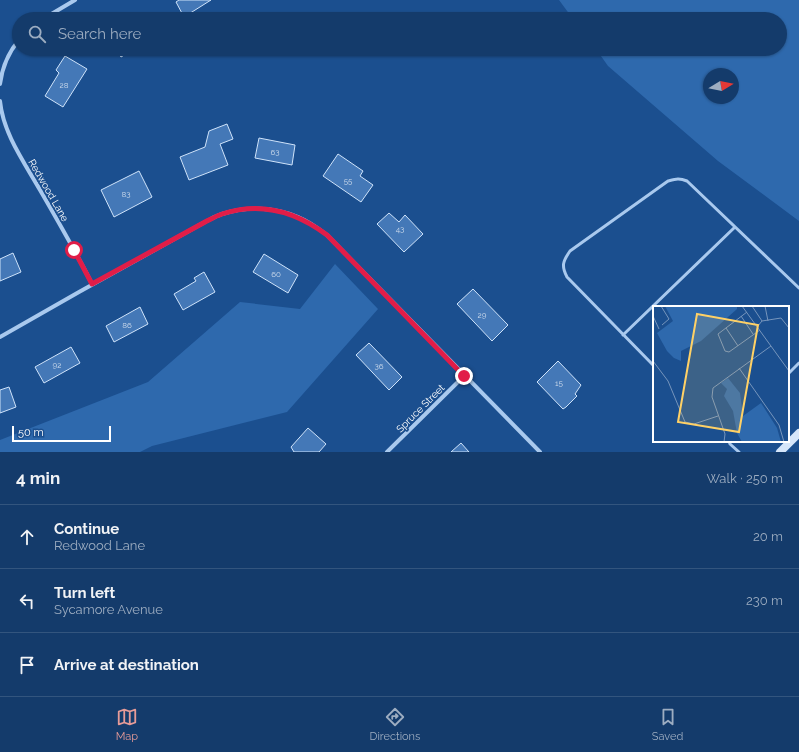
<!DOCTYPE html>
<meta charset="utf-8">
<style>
:root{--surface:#143b6b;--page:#214673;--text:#f1f3f6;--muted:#9dadc1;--line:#33557e;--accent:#e69b98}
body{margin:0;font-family:Raleway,sans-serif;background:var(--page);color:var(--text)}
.compass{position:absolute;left:703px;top:68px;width:36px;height:36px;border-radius:50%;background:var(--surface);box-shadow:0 1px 3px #0004;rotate:80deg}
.scale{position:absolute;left:12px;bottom:10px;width:99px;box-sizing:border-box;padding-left:4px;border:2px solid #fff;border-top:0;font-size:11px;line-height:14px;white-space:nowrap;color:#fff;-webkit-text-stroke:3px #1b4f8f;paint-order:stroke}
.stop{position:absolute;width:12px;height:12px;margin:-9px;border:3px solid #e11d48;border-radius:50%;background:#fff}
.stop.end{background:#e11d48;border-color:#fff;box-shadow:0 1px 4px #0008}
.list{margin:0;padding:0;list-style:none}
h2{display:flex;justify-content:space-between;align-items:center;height:52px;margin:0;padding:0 16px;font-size:17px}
h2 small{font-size:13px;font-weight:400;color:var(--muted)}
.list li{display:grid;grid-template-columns:26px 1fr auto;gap:12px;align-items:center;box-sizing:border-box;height:64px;padding:0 16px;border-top:1px solid var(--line)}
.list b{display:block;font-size:15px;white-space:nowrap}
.list p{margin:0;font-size:13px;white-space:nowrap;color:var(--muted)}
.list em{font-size:13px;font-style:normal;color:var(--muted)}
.icon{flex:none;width:22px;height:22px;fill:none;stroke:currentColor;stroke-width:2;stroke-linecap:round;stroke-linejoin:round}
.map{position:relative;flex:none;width:799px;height:452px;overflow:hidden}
.search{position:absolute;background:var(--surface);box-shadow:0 1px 3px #0004;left:12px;right:12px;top:12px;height:44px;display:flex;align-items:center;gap:10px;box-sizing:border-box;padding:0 14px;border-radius:22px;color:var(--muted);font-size:15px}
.sheet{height:244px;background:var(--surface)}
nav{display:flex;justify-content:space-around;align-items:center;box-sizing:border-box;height:56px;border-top:1px solid var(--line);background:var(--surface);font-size:11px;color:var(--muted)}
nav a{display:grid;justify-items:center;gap:2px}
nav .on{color:var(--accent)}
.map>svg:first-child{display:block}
.green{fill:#2e69ad;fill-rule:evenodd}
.building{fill:#4478b7;stroke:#cfe3fa}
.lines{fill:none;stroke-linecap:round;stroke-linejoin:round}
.lane{stroke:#a9c9ee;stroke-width:3}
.street{stroke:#a9c9ee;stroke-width:4}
.secondary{stroke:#d6e6fa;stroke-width:8}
.route{stroke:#e11d48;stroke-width:5}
.labels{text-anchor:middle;stroke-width:3.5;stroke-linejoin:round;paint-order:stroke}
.number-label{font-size:8px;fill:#d0dded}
.street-label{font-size:10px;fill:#fff;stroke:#1b4f8f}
.inset-road{fill:none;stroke:#7695bc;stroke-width:1}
.view{fill:#ffd166;fill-opacity:0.15;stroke:#ffd166;stroke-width:2}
.inset-edge{fill:none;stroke:#fff;stroke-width:2}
</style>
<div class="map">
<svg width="799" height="452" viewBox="0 0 799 452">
<rect width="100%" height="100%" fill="#1b4f8f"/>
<path class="green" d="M559,0H799V221L718,161L608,66L596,49H780V19H573ZM709,74H733V98H709Z
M335,264L378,309L287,412L152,446L140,452H0V440L148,382L240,302L300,309Z"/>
<path class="building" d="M179,0H211L184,17L176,2Z
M116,49H134L121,57Z
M65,56L87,69L63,107L45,96L59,73L56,70Z
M227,124L233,139L220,144L228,165L189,180L180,157L205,147L209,131Z
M259,138L295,145L292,165L255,158Z
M338,154L363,171L360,176L373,185L361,202L323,176Z
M139,171L152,197L114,217L101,190Z
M389,213L399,222L405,215L423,234L404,252L377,224Z
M13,253L21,272L0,281V259Z
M264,254L298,275L288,293L253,272Z
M204,272L215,292L183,310L174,294L196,281L194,278Z
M473,289L508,325L492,341L457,304Z
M140,307L148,324L114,342L106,326Z
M369,343L402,377L389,390L356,355Z
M71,347L80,363L44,383L35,367Z
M558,361L581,385L575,394L577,396L566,407L563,409L537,382Z
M9,387L16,407L0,413V390Z
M308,428L326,444L319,452H294L291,447Z
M461,443L469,452H451Z"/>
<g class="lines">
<path class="lane" d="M623,335L735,227
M654,366L567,277C561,266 563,261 570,251L668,181C676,179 679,178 687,181L799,288
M788,374L799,363
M729,441L730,444L739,452"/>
<path class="street" d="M43,19L75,0
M0,84C2,68 8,53 19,40
M0,101C3,133 24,162 40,190C58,221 76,252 92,284
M0,337L79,292L205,222C211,219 216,216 222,214C246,206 274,207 298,217C308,221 318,228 327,235L540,452
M387,452L464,376"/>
<path class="secondary" d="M780,452L799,433"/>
</g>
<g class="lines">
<path class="route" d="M74,250L92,284L205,222C211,219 216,216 222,214C261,201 295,211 327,235L464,376"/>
</g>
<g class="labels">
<g class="number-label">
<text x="64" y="88">28</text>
<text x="275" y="155">63</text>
<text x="348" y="184">55</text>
<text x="126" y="197">83</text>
<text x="400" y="232">43</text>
<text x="276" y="277">60</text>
<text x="482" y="318">29</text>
<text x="127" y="328">86</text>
<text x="57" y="368">92</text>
<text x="379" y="369">36</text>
<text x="559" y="386">15</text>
</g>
<g class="street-label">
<text transform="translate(49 190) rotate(60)" y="4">Redwood Lane</text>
<text transform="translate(420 408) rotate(-45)" y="4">Spruce Street</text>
</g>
</g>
<g transform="translate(653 306)">
<rect width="136" height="136" fill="#1b4f8f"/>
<path d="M12,0H84V3L48,35L28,45V55L21,52L14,45L4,27L20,15ZM75,72L87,87L90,110L108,97L124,122L128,136H89L84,127L80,105L71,90L74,83L68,77Z" fill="#2e69ad"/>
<path class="inset-road" d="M8,0L16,13L9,19M89,0L136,65M99,0L109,15L104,21M112,0L115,15M94,6L65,28L72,45L76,46L107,24M0,10L6,23M88,10L100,28M109,15L128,12L136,22M73,22L85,40M0,55L15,75L32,116L41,118L65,110M86,62L126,119L131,136M71,136L72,128L59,91L60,82L118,40"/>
<path class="view" d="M44,8L105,19L86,126L25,116Z"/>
<rect width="136" height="136" class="inset-edge"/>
</g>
</svg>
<svg class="compass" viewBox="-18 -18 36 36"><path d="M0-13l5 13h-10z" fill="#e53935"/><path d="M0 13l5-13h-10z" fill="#9dadc1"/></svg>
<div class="scale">50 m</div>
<div class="stop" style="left:74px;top:250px"></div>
<div class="stop end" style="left:464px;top:376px"></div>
<div class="search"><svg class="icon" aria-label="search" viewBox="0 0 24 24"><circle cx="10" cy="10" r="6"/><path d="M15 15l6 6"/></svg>Search here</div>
</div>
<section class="sheet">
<h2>4 min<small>Walk · 250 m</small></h2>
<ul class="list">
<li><svg class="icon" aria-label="ahead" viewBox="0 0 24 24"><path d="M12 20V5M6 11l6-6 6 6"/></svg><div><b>Continue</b><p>Redwood Lane</p></div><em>20 m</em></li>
<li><svg class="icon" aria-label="left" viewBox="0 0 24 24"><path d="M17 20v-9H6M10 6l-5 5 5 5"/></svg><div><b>Turn left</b><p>Sycamore Avenue</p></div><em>230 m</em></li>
<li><svg class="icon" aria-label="arrive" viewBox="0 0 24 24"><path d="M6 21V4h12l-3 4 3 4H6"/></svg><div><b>Arrive at destination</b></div></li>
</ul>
</section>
<nav>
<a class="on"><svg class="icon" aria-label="map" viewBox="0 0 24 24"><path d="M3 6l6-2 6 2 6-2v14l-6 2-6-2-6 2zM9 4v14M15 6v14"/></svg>Map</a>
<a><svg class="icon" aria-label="directions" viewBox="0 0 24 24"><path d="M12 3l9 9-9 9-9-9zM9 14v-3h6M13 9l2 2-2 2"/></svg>Directions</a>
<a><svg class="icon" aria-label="saved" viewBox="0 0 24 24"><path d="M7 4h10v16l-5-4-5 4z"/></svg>Saved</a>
</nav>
